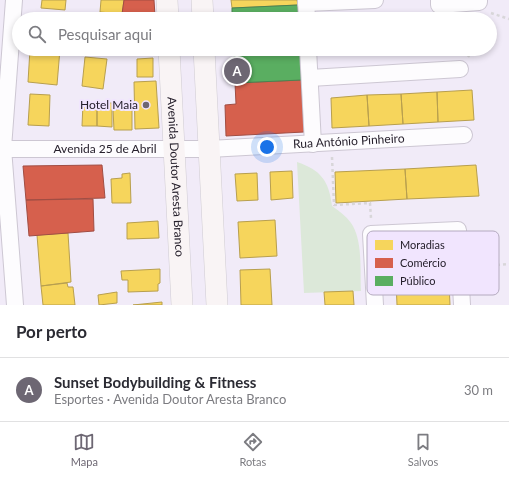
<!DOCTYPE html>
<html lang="pt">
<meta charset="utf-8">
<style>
:root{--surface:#fff;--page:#f2f2f3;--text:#2b2b33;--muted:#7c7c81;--line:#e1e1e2;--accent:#6d6773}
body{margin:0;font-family:Lato,sans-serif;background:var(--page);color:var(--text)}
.you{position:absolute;left:267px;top:147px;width:14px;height:14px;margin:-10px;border:3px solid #fff;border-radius:50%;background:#1a73e8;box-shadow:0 0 0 6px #1a73e833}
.badge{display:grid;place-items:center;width:26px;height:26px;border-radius:50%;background:var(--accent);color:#fff;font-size:13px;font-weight:700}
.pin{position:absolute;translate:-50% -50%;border:2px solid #fff;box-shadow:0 1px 4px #0006}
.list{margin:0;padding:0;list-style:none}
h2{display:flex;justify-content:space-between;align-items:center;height:52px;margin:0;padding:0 16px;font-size:17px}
h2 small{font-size:13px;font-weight:400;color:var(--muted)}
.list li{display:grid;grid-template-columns:26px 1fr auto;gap:12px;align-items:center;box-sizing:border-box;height:64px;padding:0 16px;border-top:1px solid var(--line)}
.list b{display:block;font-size:15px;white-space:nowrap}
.list p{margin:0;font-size:13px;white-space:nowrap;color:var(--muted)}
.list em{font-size:13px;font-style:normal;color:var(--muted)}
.icon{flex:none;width:22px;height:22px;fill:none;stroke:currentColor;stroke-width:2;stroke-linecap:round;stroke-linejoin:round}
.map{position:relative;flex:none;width:509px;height:305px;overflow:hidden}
.search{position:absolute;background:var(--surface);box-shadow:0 2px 6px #0003;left:12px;right:12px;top:12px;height:44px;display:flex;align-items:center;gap:10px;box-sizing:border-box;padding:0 14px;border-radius:22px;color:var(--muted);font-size:15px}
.sheet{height:116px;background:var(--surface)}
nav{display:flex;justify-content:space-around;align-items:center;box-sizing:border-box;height:56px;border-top:1px solid var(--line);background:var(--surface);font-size:11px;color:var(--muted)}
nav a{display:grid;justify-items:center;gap:2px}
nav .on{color:var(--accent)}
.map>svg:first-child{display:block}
.green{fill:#dce8d9}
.homes{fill:#f6d55c;stroke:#b89f4e}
.shops{fill:#d6604d;stroke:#a14d43}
.public{fill:#5aae61;stroke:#4a8351}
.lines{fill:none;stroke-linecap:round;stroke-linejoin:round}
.minor-casing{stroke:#cdc7d3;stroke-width:18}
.major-casing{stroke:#cfcbd2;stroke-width:22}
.path{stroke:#d8d6d9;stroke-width:2.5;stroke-dasharray:3 3;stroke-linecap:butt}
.minor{stroke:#fdfcfe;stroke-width:16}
.major{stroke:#f9f4f5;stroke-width:21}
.poi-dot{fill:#6d6773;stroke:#f1e5fe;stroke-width:1.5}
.labels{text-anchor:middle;stroke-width:4;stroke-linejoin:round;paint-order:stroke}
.poi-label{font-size:12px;fill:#26202c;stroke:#f1e5fe;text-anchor:end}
.street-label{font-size:12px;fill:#26202c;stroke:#f1e5fe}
.key{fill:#f1e5fe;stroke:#b4aabf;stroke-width:1}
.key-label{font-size:11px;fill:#26202c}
</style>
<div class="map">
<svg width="509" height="305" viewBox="0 0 509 305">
<rect width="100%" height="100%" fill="#f1ebf8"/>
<path class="green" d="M297,162C321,170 329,181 332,206C339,211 346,216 351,223C363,240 360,271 361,291L304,293Z"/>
<path class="homes" d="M42,0H66L65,10L41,8Z
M101,0H124L122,14L100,12Z
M231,0H297L298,5L232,8Z
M40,16L67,18V19H40Z
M468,16V19H432V18Z
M30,49H60L57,85L28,82Z
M128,49H152V50L128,51Z
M328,49H363L364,53L328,55Z
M363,49H399V51L364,53Z
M85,57L107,59L103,89L82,86Z
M153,58V77H137V59Z
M156,81L159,128L135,129L134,82Z
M472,90L474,120L438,122L437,92Z
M437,92L438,122L403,124L401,94Z
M30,94L50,95L49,126L28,125Z
M401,94L403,124L369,126L367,95Z
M367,95L369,126L332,128L331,98Z
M83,103H97V126H82Z
M97,103H112V127L97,126Z
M132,108V130H114L113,109Z
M476,165L479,196L407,199L405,169Z
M405,169L407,199L336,203L335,172Z
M292,171L293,198L271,200L270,172Z
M130,173L131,203H112L111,179L122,178V174Z
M257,173L258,200L237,201L235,174Z
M275,220L277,256L240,258L238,222Z
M158,221L159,238L127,239V223Z
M68,233L71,282L41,286L37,235Z
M441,256L442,271H445V285L449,284L450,305H397L395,258Z
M160,269V283L158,284V291L128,292V280H122L121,271Z
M270,269L272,305H241L240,270Z
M67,283L68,287H73L75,305H43L41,286Z
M353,291L354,305H325L324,292Z
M117,292V303L99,305L98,295Z
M162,302V305H133Z"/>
<path class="shops" d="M124,0H154L155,16L122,14Z
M301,80L304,132L226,136L225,105L236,104L235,83Z
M102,165L105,198L26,200L23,166Z
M93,199L94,231L29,236L26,200Z"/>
<path class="public" d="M298,5V19H232V8Z
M234,49H300L301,80L235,83Z"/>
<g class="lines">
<defs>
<g id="minor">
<path d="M14,0L3,148L15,305"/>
<path d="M306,0L307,19"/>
<path d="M439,0V5L479,2V0"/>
<path d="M306,3L375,0"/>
<path d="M308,49L313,144"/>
<path d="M310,78L460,69"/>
<path id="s1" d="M0,149H209L464,135"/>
<path d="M375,305L371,234L458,230L462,305"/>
</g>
<g id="major">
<path d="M167,0L168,19"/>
<path d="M202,0L203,19"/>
<path id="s2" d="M169,49L182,305"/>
<path d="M204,49L217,305"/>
</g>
</defs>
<use href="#minor" class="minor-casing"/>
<use href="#major" class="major-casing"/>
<path class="path" d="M491,13L509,19
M468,57L473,49
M332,157L334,205L370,203L371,218
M497,265L509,264"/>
<use href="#minor" class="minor"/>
<use href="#major" class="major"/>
</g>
<circle class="poi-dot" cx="146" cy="105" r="4"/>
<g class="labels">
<g class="poi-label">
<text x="138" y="109">Hotel Maia</text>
</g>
<g class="street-label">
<text dy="4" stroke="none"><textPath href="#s1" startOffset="349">Rua António Pinheiro</textPath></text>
<text dy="4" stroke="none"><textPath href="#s1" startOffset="105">Avenida 25 de Abril</textPath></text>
<text dy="4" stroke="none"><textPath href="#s2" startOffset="128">Avenida Doutor Aresta Branco</textPath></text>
</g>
</g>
<rect x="367" y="231" width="132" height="64" rx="6" class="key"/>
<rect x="375" y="240" width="18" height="10" fill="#f6d55c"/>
<rect x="375" y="258" width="18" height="10" fill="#d6604d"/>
<rect x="375" y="276" width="18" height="10" fill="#5aae61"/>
<g class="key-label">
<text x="400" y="249">Moradias</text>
<text x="400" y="267">Comércio</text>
<text x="400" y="285">Público</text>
</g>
</svg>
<div class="you"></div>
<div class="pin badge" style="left:237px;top:71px">A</div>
<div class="search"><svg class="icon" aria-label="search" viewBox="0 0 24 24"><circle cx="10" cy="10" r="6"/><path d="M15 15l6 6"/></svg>Pesquisar aqui</div>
</div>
<section class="sheet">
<h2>Por perto<small></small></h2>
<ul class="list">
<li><span class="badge">A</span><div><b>Sunset Bodybuilding &amp; Fitness</b><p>Esportes · Avenida Doutor Aresta Branco</p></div><em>30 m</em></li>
</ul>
</section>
<nav>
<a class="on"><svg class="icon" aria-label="map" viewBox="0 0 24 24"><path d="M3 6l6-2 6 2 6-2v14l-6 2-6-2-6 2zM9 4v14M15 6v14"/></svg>Mapa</a>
<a><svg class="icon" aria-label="directions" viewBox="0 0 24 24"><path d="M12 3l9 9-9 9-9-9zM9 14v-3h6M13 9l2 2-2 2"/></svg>Rotas</a>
<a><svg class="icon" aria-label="saved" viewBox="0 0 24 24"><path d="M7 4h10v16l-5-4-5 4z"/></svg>Salvos</a>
</nav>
